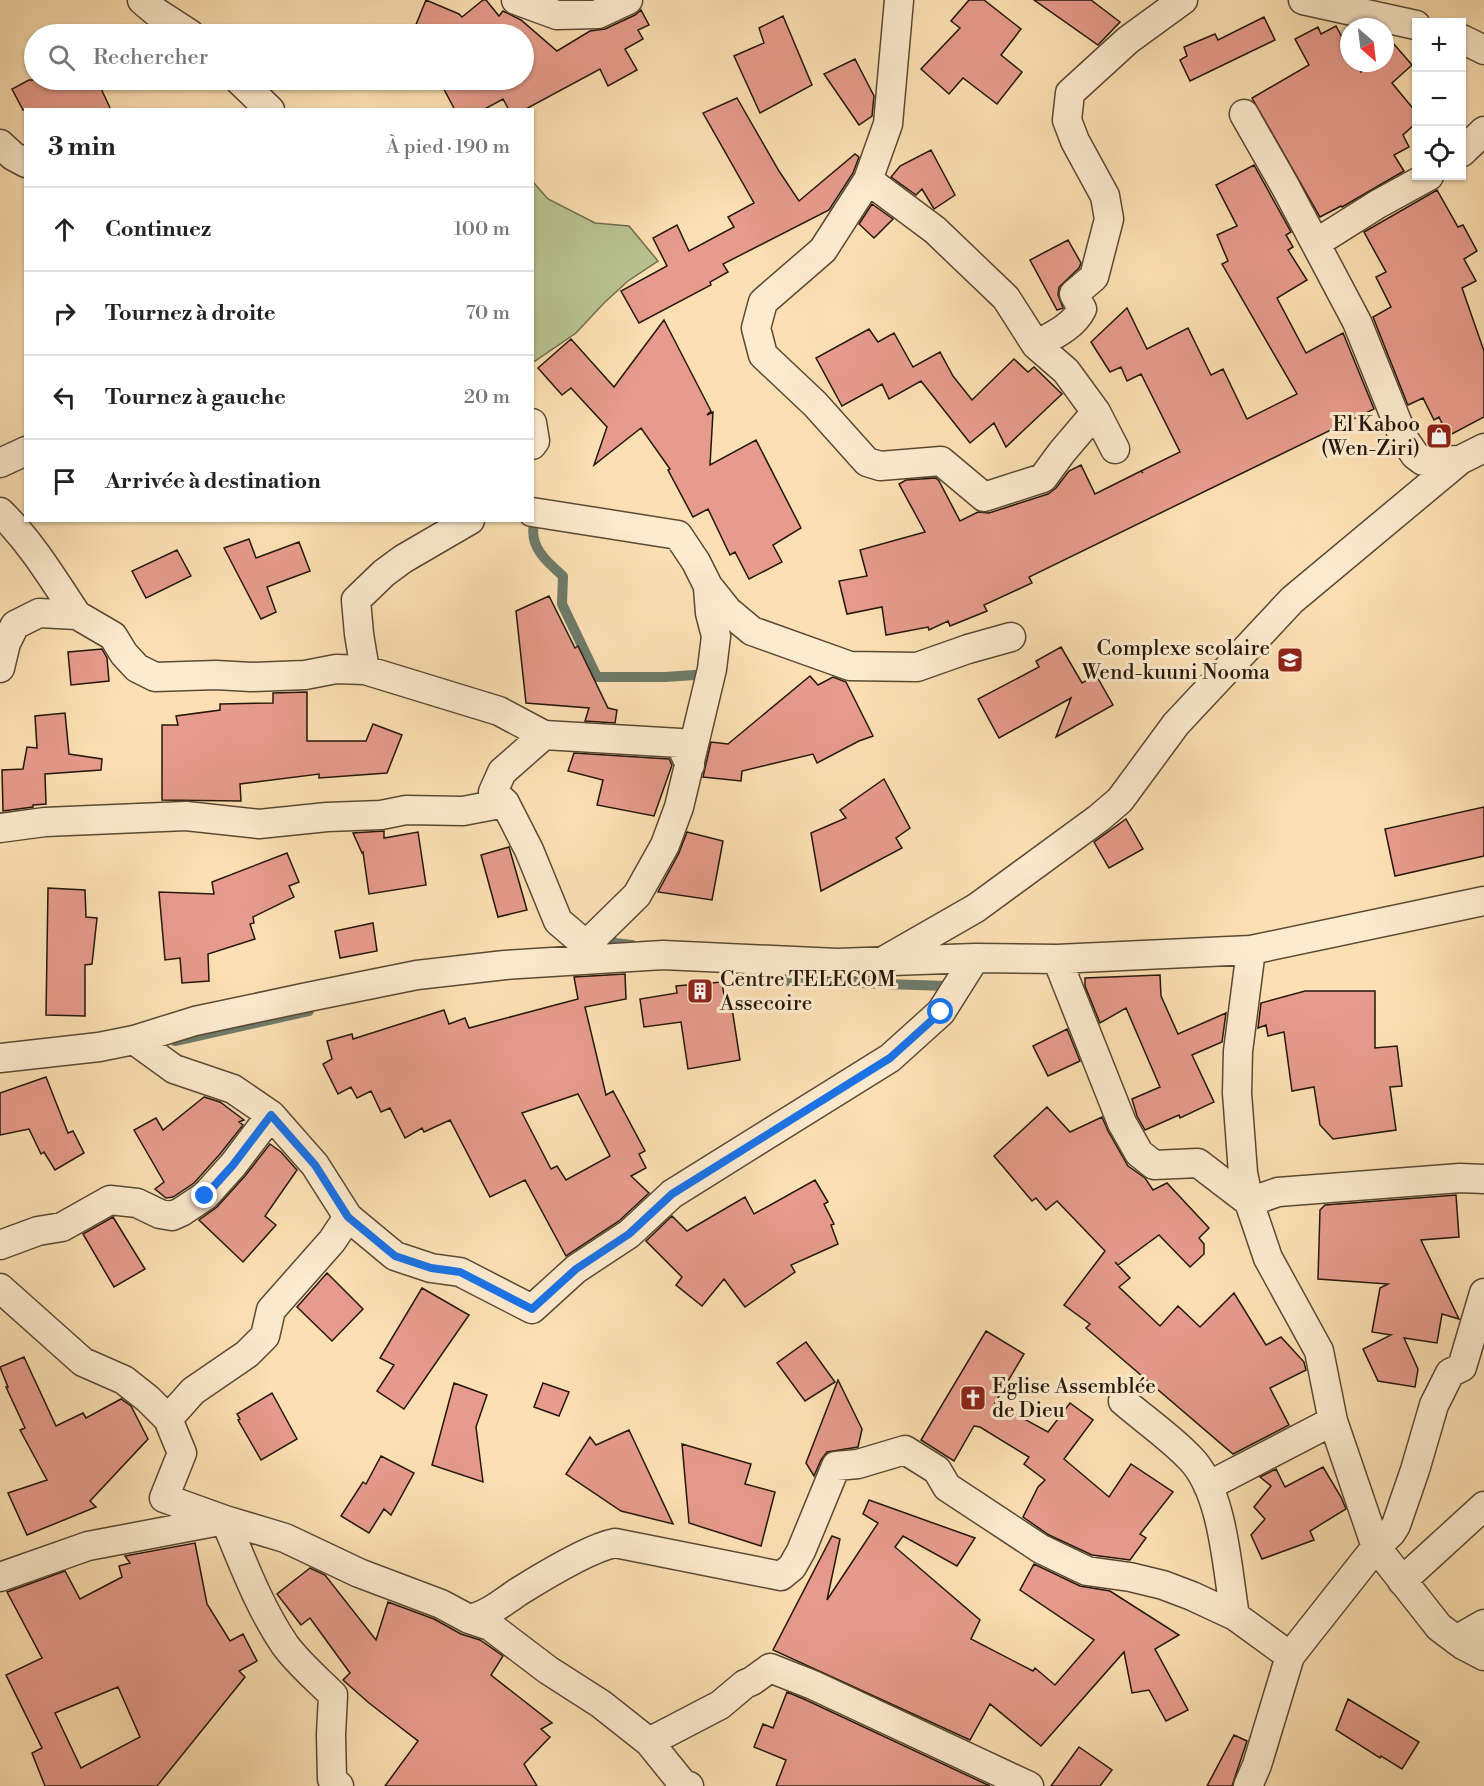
<!DOCTYPE html>
<html lang="fr">
<meta charset="utf-8">
<style>
:root{--surface:#fff;--page:#f6f6f6;--text:#222;--muted:#767676;--line:#e0e0e0}
body{margin:0;font-family:"Libre Bodoni",serif;background:var(--page);color:var(--text)}
.controls{position:absolute;right:18px;top:18px;display:grid;overflow:hidden;border-radius:0px;box-shadow:0 2px 4px #0004}
.controls button{width:54px;height:54px;display:grid;place-items:center;padding:0;border:0;border-bottom:2px solid var(--line);background:var(--surface);color:var(--text);font:30px sans-serif}
.compass{position:absolute;left:1340px;top:18px;width:54px;height:54px;border-radius:50%;background:var(--surface);box-shadow:0 2px 4px #0004;rotate:152deg}
.stop{position:absolute;width:18px;height:18px;margin:-14px;border:4px solid #1a73e8;border-radius:50%;background:#fff}
.stop.end{background:#1a73e8;border-color:#fff;box-shadow:0 2px 6px #0008}
.list{margin:0;padding:0;list-style:none}
h2{display:flex;justify-content:space-between;align-items:center;height:78px;margin:0;padding:0 24px;font-size:26px}
h2 small{font-size:20px;font-weight:400;color:var(--muted)}
.list li{display:grid;grid-template-columns:39px 1fr auto;gap:18px;align-items:center;box-sizing:border-box;height:84px;padding:0 24px;border-top:2px solid var(--line)}
.list b{display:block;font-size:22px;white-space:nowrap}
.list em{font-size:20px;font-style:normal;color:var(--muted)}
.icon{flex:none;width:33px;height:33px;fill:none;stroke:currentColor;stroke-width:2;stroke-linecap:round;stroke-linejoin:round}
.map{position:relative;flex:none;width:1484px;height:1786px;overflow:hidden}
.search{position:absolute;background:var(--surface);box-shadow:0 2px 4px #0004;left:24px;top:24px;width:510px;height:66px;display:flex;align-items:center;gap:15px;box-sizing:border-box;padding:0 21px;border-radius:33px;color:var(--muted);font-size:22px}
.panel{position:absolute;background:var(--surface);box-shadow:0 2px 4px #0004;left:24px;top:108px;width:510px;height:414px;border-radius:0px}
.map>svg:first-child{display:block}
.green{fill:#b8c391;stroke:#6e6d4e;stroke-width:1.5}
.lines{fill:none;stroke-linecap:round;stroke-linejoin:round}
.stream{stroke:#6e7b6a;stroke-width:10}
.building{fill:#e69b8c;stroke:#24170a;stroke-width:1.5;fill-rule:evenodd}
.minor-casing{stroke:#5a4934;stroke-width:31}
.minor{stroke:#fdebce;stroke-width:28}
.route{stroke:#1a73e8;stroke-width:8}
.labels{text-anchor:middle;stroke-width:6;stroke-linejoin:round;paint-order:stroke}
.poi-label{font-size:21px;fill:#24170a;stroke:#fdebce;text-anchor:end}
</style>
<div class="map">
<svg width="1484" height="1786" viewBox="0 0 1484 1786">
<rect width="100%" height="100%" fill="#fce0b3"/>
<filter id="stains"><feTurbulence type="fractalNoise" baseFrequency=".00333" numOctaves="4"/><feColorMatrix values="0 0 0 0 .2 0 0 0 0 .09 0 0 0 0 .02 0 0 0 .5 -.17"/></filter>
<radialGradient id="worn" r=".72"><stop offset=".6" stop-color="#630" stop-opacity="0"/><stop offset="1" stop-color="#630" stop-opacity=".3"/></radialGradient>
<path class="green" d="M533,182L548,199L595,223L629,226L658,261L628,281L604,303L576,333L535,361L532,359Z"/>
<g class="lines">
<path class="stream" d="M543,521L534,524C529,547 547,562 563,576L562,604L597,677H665L709,674L708,675
M601,933L615,943L632,945
M733,969L768,980L946,986
M175,1041L309,1011"/>
</g>
<path class="building" d="M426,0L459,14L462,17L483,0H486L499,16L503,11L521,20L557,51L590,31L605,29L635,15L641,10L649,25L638,30L643,39L625,49L637,70L608,86L600,69L524,110H509L503,99L483,110H455L439,80H524V34H417L413,32Z
M969,0H984L1021,29L1001,55L1022,72L997,104L963,78L949,94L921,69L960,28L951,21Z
M1034,0H1091L1120,22L1098,45Z
M783,16L812,85L760,113L734,56L764,43L759,28Z
M1264,17L1275,40L1190,81L1180,60L1187,56L1184,47L1215,34L1218,40Z
M1336,26L1349,50V63H1356L1361,72L1370,63H1385V50L1393,43L1412,65L1392,83L1416,112V123L1403,135L1409,147L1394,155L1404,171L1342,207L1341,206L1320,217L1252,98L1309,65L1295,39L1318,27L1321,34Z
M855,59L874,96L872,116L859,125L824,74Z
M29,80H97L111,110H23L12,89Z
M737,98L779,171L799,201L855,154L859,157L853,173L829,210L723,264L728,272L710,282L711,285L639,323L621,291L667,266L653,238L677,225L689,251L734,227L728,217L754,203L703,113Z
M931,150L955,195L934,209L922,189L916,195L891,177L900,166Z
M1254,165L1291,232L1286,235L1293,247L1288,250L1307,280L1277,298L1306,353L1343,333L1374,409L1029,577L1032,583L984,605L987,611L950,626L948,621L929,630L928,627L886,635L882,607L847,614L839,581L867,576L860,550L925,532L899,484L906,480L936,478L939,481L960,521L978,512L989,513L1048,494L1056,488L1069,471L1081,465L1095,494L1141,471L1143,473L1141,471L1180,452L1141,374L1127,381L1121,367L1110,372L1091,342L1127,308L1147,349L1188,328L1211,375L1223,369L1247,419L1297,394L1222,264L1228,261L1217,235L1237,226L1216,185Z
M1437,190L1458,227L1463,225L1477,251L1464,259L1476,281L1462,288L1484,351V417L1448,436L1439,417L1434,420L1423,398L1408,405L1407,403L1373,317L1391,307L1376,277L1386,272L1364,232Z
M872,204L893,219L874,238L859,224Z
M1068,240L1081,263L1079,268L1059,287L1058,295L1063,308L1057,310L1030,260Z
M664,320L711,411L707,415L713,412L710,465L756,440L801,528L773,545L782,562L749,579L735,552L730,555L708,509L693,517L668,470L670,469L641,428L594,465L607,427L571,388L562,395L538,368L571,339L614,387Z
M869,329L878,342L894,333L913,367L940,352L953,376L972,400L1014,359L1028,372L1034,367L1062,394L1006,447L994,423L970,443L921,381L889,399L882,384L842,406L816,358Z
M249,539L256,558L299,542L310,571L267,587L276,612L261,619L224,548Z
M177,550L191,576L146,598L132,571Z
M549,596L575,648L578,646L608,708L617,710L615,723L585,721L589,708L526,703L516,611Z
M1061,647L1082,683L1096,675L1113,705L1056,737L1071,698L999,738L978,699L1039,667L1036,661Z
M102,649L107,658L109,681L71,685L68,652Z
M810,676L818,685L833,677L846,682L873,736L859,741L817,763L813,754L742,771L741,781L703,777L711,742L728,744Z
M307,692V741H366L373,724L402,735L387,773L319,778V774L240,784L241,801L162,800V725H178L176,716L220,710V704L273,703V693Z
M65,713L69,754L102,759L101,770L45,774L46,804L33,805V807L3,811L2,770L23,769L27,747L37,748L35,716Z
M574,753L669,759L672,765L654,816L597,805L603,780L568,771Z
M884,779L910,828L896,838L902,848L821,891L811,833L846,818L840,810Z
M1484,807V856L1395,876L1385,829Z
M1126,819L1143,849L1109,868L1094,842Z
M384,831V838L418,832L426,885L369,894L363,852L362,853L353,833Z
M687,832L723,841L712,900L658,892L679,853Z
M509,847L527,910L498,917L481,855Z
M287,853L299,882L289,886L294,897L253,917L254,923L250,924L255,939L208,954L209,981L182,983L180,958L165,960L159,892L214,894L212,882Z
M48,888L85,890L86,917L97,918L92,964L85,965V1016L46,1015Z
M373,923L377,951L340,958L335,931Z
M625,974L626,999L585,1007L606,1095L613,1091L645,1151L639,1154L646,1168L631,1176L649,1193L619,1221L566,1256L525,1180L490,1197L450,1120L424,1132L422,1128L405,1138L390,1108L381,1112L371,1091L357,1098L351,1087L338,1094L323,1064L332,1059L327,1041L352,1034L353,1039L444,1010L449,1024L465,1018L469,1028L578,999L574,977ZM578,1094L610,1156L566,1180L557,1166L551,1169L522,1113Z
M1160,975L1161,996L1178,1034L1226,1013L1222,1042L1192,1055L1214,1102L1180,1118L1179,1115L1145,1130L1137,1116L1132,1099L1160,1087L1126,1008L1100,1023L1085,986V978Z
M722,982L726,1009L732,1008L740,1060L688,1069L681,1022L644,1027L640,999L677,993L676,986Z
M1305,991H1375V1048L1397,1046L1402,1086L1390,1087L1396,1130L1333,1139L1320,1125L1314,1087L1292,1091L1284,1032L1268,1036L1266,1025L1258,1028L1261,1003Z
M1067,1029L1080,1061L1048,1076L1033,1046Z
M46,1077L68,1133L73,1131L84,1153L55,1170L44,1152L41,1154L29,1129L0,1135V1093Z
M204,1097L220,1102L244,1120L239,1122L243,1125L220,1154L194,1183L173,1197L166,1198L155,1189L164,1182L134,1130L156,1118L163,1130Z
M1047,1107L1070,1132L1102,1117L1108,1131L1128,1166L1145,1178L1153,1190L1167,1183L1209,1228L1199,1238L1204,1244V1254L1190,1267L1159,1235L1118,1265L1115,1262L1130,1278L1119,1287L1160,1326L1178,1306L1200,1327L1234,1293L1266,1345L1281,1337L1304,1362L1306,1370L1270,1388L1289,1425L1233,1454L1086,1328L1090,1324L1064,1305L1105,1251L1057,1201L1046,1210L1036,1198L1032,1201L994,1156Z
M270,1144L281,1152L297,1170L265,1216L276,1225L243,1262L199,1220L217,1207L245,1176Z
M815,1180L828,1202L824,1204L834,1224L831,1225L838,1244L791,1265L795,1272L745,1307L724,1279L702,1306L676,1285L682,1277L646,1241L672,1216L687,1231L745,1197L754,1214Z
M1456,1195L1459,1237L1421,1240L1459,1319L1442,1314L1437,1343L1404,1338L1418,1369L1415,1387L1378,1381L1363,1349L1391,1335L1372,1332L1380,1288L1388,1284L1318,1279L1320,1210L1325,1205Z
M113,1217L145,1269L114,1287L83,1234Z
M327,1273L363,1309L332,1341L297,1307Z
M422,1288L469,1315L404,1409L377,1391L394,1365L380,1358Z
M986,1331L1024,1354L995,1403L1048,1432L1070,1403L1093,1420L1064,1459L1109,1497L1131,1464L1173,1492L1140,1534L1146,1538L1130,1560L1092,1555L1049,1535L1023,1517L1038,1487L1045,1480L1024,1464L1029,1457L980,1427L974,1426L954,1461L921,1440Z
M806,1342L835,1382L805,1401L777,1363Z
M24,1357L56,1426L83,1413L86,1418L121,1399L131,1406L148,1439L90,1501L96,1507L27,1535L8,1493L47,1480L20,1430L25,1428L6,1387H8L0,1367Z
M838,1380L862,1429L858,1447L827,1452L821,1460L814,1476L806,1463Z
M454,1383L487,1395L476,1427L483,1482L432,1465Z
M543,1383L569,1392L559,1416L534,1407Z
M272,1393L297,1439L261,1460L238,1420L240,1419L237,1414Z
M629,1430L673,1524L621,1511L566,1474L590,1437L596,1445Z
M682,1444L751,1464L745,1484L775,1492L761,1546L689,1523Z
M381,1456L414,1473L391,1515L384,1509L369,1533L341,1516L363,1482L366,1484Z
M1323,1467L1341,1497L1346,1509L1310,1531L1314,1540L1262,1559L1251,1535L1265,1519L1254,1507L1271,1486L1260,1477L1276,1469L1285,1487Z
M869,1500L975,1538L957,1566L903,1536L895,1547L980,1620L971,1639L1033,1671L1035,1668L1055,1685L1094,1640L1020,1590L1034,1564L1080,1586L1110,1591L1179,1635L1155,1649L1188,1710L1166,1721L1149,1690L1132,1693L1124,1652L1041,1746L990,1704L970,1740L773,1650L832,1536L840,1539L827,1600L878,1523L863,1514Z
M195,1543L207,1604L230,1641L243,1634L257,1661L239,1671L245,1677L157,1786H45L32,1753L42,1748L6,1675L42,1658L7,1592L65,1571L80,1599L122,1577L119,1566L130,1563L125,1556ZM118,1687L140,1737L81,1768L55,1713Z
M310,1568L325,1575L376,1640L388,1602L434,1619L461,1634L480,1640L503,1656L491,1675L552,1723L541,1729L550,1737L524,1764L537,1786H385L418,1741L369,1703L343,1680L350,1673L310,1618L301,1625L277,1594Z
M787,1692L806,1700L990,1786H776L786,1760L754,1747L763,1724L773,1728Z
M1348,1699L1419,1742L1402,1769L1381,1756L1380,1758L1336,1730Z
M1234,1735L1247,1741L1232,1786H1207Z
M1079,1747L1112,1770L1100,1786H1051Z"/>
<g class="lines">
<defs>
<path id="minor" d="M142,0L156,12L190,34
M516,0L557,15L598,14L628,0
M899,0L888,124L868,180L935,230L1006,298L1036,345L1066,371L1096,412L1115,449
M1303,0L1416,25
M1462,39L1484,50
M239,80L270,110
M1244,114L1285,186L1357,322L1404,439L1415,455L1423,461L1460,460
M0,144L13,156L26,163
M1462,152L1484,131
M868,180L823,250L763,302L756,328L763,355L815,404L867,462L880,466L941,461L984,497L1043,478L1062,452L1096,412
M1316,243L1378,204L1429,176
M1036,345C1052,336 1073,327 1082,309L1074,294L1094,277L1109,219L1105,196L1075,141L1067,120L1070,93L1128,40L1183,0
M532,423L535,441L532,445
M0,463L26,451
M0,512C31,542 53,579 77,615
M532,512L678,535L696,562L708,586L728,611L752,631L850,666L917,667L968,649L1011,637
M0,668L6,643L15,625L39,613L77,615L113,636L124,654L137,668L155,677L216,675L251,677L305,675L336,669L365,670L499,711L544,735L502,772L493,792L505,803
M365,670L359,634L356,600L384,573L403,559L470,520
M544,735L680,743L690,765
M0,828L45,822L186,816L259,824L327,817L381,815L406,810L463,811L505,803L529,850L558,921L586,945L592,959
M586,945L637,895L665,845L679,807L712,669L716,636L710,613L708,588
M1251,950L1238,1051L1237,1093L1243,1173L1249,1202L1268,1258L1319,1351L1333,1421L1376,1547L1439,1627L1463,1645L1484,1656
M887,959L976,908L1099,818L1120,800L1176,724L1292,600L1460,460L1484,448
M1057,959L1122,1123L1139,1153L1154,1165L1198,1163L1249,1202L1278,1192L1460,1178L1484,1179
M134,1040L174,1069L233,1089L271,1115L315,1165L348,1217L395,1256L431,1268L460,1272L532,1309L576,1269L629,1234L672,1194L890,1058L941,1012L975,958
M0,1058L99,1047L134,1040L195,1021L308,997L417,975L505,965L663,955L837,963L975,958L1057,959L1251,950L1484,901
M0,1245L38,1231L62,1227L110,1200L137,1203L160,1214L172,1216L181,1212L205,1196L233,1165L271,1115
M0,1288L83,1362L124,1380L148,1399L168,1419L182,1453L164,1498L225,1520C243,1563 259,1607 285,1645C299,1664 317,1679 333,1695L331,1735L332,1779L339,1786
M1123,1401C1145,1420 1170,1437 1190,1458C1224,1492 1227,1570 1235,1616
M168,1419L193,1391L247,1354L265,1336L271,1310L332,1241L348,1217
M1208,1486L1333,1421
M0,1577L88,1546L225,1520L285,1538L359,1573L441,1604L469,1619L490,1626L548,1670L601,1704L649,1742L683,1784L689,1786
M1402,1581L1484,1506
M469,1619C488,1615 503,1602 518,1592C542,1577 589,1548 615,1543L781,1576L792,1567L801,1551L836,1466L858,1464L905,1450L937,1470L947,1487L1041,1549L1087,1571L1130,1577L1163,1585L1192,1596L1235,1616L1290,1656
M1456,1640L1484,1624
M649,1742L720,1705L745,1684L752,1681L770,1668L813,1685L1029,1786
M1248,1786L1257,1765L1290,1656L1376,1547L1391,1533L1396,1525L1415,1470L1434,1405L1450,1373L1462,1367L1484,1293"/>
</defs>
<use href="#minor" class="minor-casing"/>
<use href="#minor" class="minor"/>
</g>
<g class="lines">
<path class="route" d="M205,1196L233,1165L271,1115L315,1165L348,1217L395,1256L431,1268L460,1272L532,1309L576,1269L629,1234L672,1194L890,1058L941,1012"/>
</g>
<defs>
<symbol id="shop-square" viewBox="-11 -11 22 22"><rect x="-9" y="-9" width="18" height="18" rx="4" fill="#8f2418" stroke="#fdebce"/><path d="M-5-2.5h2.3a2.7 3.5 0 0 1 5.4 0H5L5.5 6h-11ZM-1.5-2.5h3a1.5 2.3 0 0 0-3 0Z" fill="#fff"/></symbol>
<symbol id="school-square" viewBox="-11 -11 22 22"><rect x="-9" y="-9" width="18" height="18" rx="4" fill="#8f2418" stroke="#fdebce"/><path d="M0-5L7-2L0 1L-7-2ZM-4 1L0 2.5L4 1V4Q0 6-4 4Z" fill="#fff"/></symbol>
<symbol id="building-square" viewBox="-11 -11 22 22"><rect x="-9" y="-9" width="18" height="18" rx="4" fill="#8f2418" stroke="#fdebce"/><path d="M-4-6H4V6H1V3H-1V6H-4ZM-2.5-4.3h1.7v1.8h-1.7ZM.8-4.3h1.7v1.8H.8ZM-2.5-1h1.7V.8h-1.7ZM.8-1h1.7V.8H.8Z" fill="#fff"/></symbol>
<symbol id="church-square" viewBox="-11 -11 22 22"><rect x="-9" y="-9" width="18" height="18" rx="4" fill="#8f2418" stroke="#fdebce"/><path d="M-1.2-6h2.4v3.5h3.3v2.4h-3.3V6h-2.4V-.1h-3.3v-2.4h3.3Z" fill="#fff"/></symbol>
</defs>
<g fill-rule="evenodd">
<use href="#shop-square" x="1424" y="421" width="30" height="30"/>
<use href="#school-square" x="1275" y="645" width="30" height="30"/>
<use href="#building-square" x="685" y="976" width="30" height="30"/>
<use href="#church-square" x="958" y="1383" width="30" height="30"/>
</g>
<g class="labels">
<g class="poi-label">
<text x="1420" y="431">El Kaboo<tspan x="1420" dy="24">(Wen-Ziri)</tspan></text>
<text x="1270" y="655">Complexe scolaire<tspan x="1270" dy="24">Wend-kuuni Nooma</tspan></text>
<text x="720" y="986" text-anchor="start">Centre TELECOM<tspan x="720" dy="24">Assecoire</tspan></text>
<text x="992" y="1393" text-anchor="start">Eglise Assemblée<tspan x="992" dy="24">de Dieu</tspan></text>
</g>
</g>
<rect width="100%" height="100%" filter="url(#stains)"/>
<rect width="100%" height="100%" fill="url(#worn)"/>
</svg>
<div class="controls">
<button>+</button>
<button>−</button>
<button><svg class="icon" aria-label="locate" viewBox="0 0 24 24"><circle cx="12" cy="12" r="6"/><path d="M12 2v4M12 18v4M2 12h4M18 12h4"/></svg></button>
</div>
<svg class="compass" viewBox="-18 -18 36 36"><path d="M0-13l5 13h-10z" fill="#e53935"/><path d="M0 13l5-13h-10z" fill="#767676"/></svg>
<div class="stop" style="left:941px;top:1012px"></div>
<div class="stop end" style="left:205px;top:1196px"></div>
<div class="search"><svg class="icon" aria-label="search" viewBox="0 0 24 24"><circle cx="10" cy="10" r="6"/><path d="M15 15l6 6"/></svg>Rechercher</div>
<section class="panel">
<h2>3 min<small>À pied · 190 m</small></h2>
<ul class="list">
<li><svg class="icon" aria-label="ahead" viewBox="0 0 24 24"><path d="M12 20V5M6 11l6-6 6 6"/></svg><div><b>Continuez</b></div><em>100 m</em></li>
<li><svg class="icon" aria-label="right" viewBox="0 0 24 24"><path d="M7 20v-9h11M14 6l5 5-5 5"/></svg><div><b>Tournez à droite</b></div><em>70 m</em></li>
<li><svg class="icon" aria-label="left" viewBox="0 0 24 24"><path d="M17 20v-9H6M10 6l-5 5 5 5"/></svg><div><b>Tournez à gauche</b></div><em>20 m</em></li>
<li><svg class="icon" aria-label="arrive" viewBox="0 0 24 24"><path d="M6 21V4h12l-3 4 3 4H6"/></svg><div><b>Arrivée à destination</b></div></li>
</ul>
</section>
</div>
